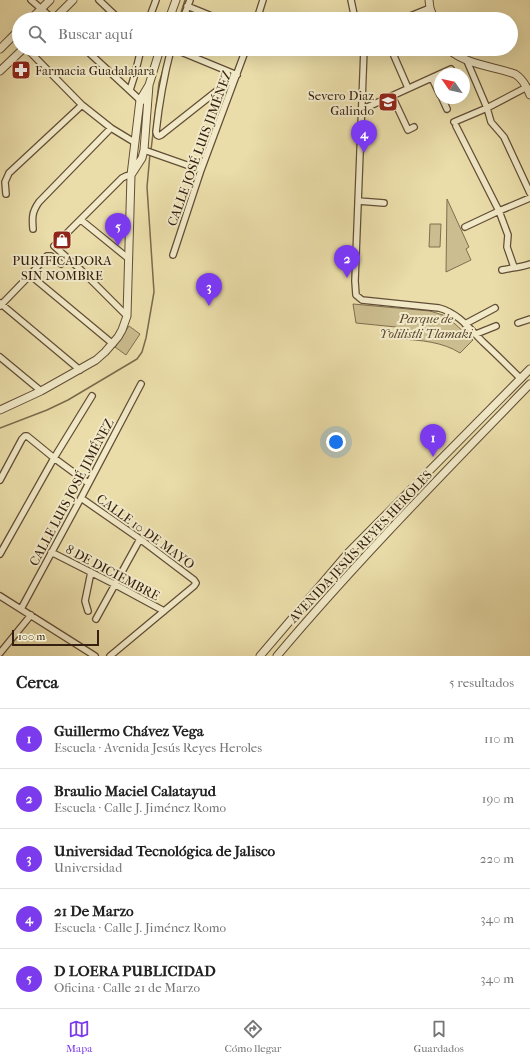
<!DOCTYPE html>
<html lang="es">
<meta charset="utf-8">
<style>
:root{--surface:#fff;--page:#f2f2f2;--text:#222;--muted:#767676;--line:#e0e0e0;--accent:#7c3aed}
body{margin:0;font-family:"IM FELL French Canon",serif;background:var(--page);color:var(--text)}
.compass{position:absolute;left:434px;top:68px;width:36px;height:36px;border-radius:50%;background:var(--surface);box-shadow:0 4px 16px #0002;rotate:304deg}
.scale{position:absolute;left:12px;bottom:10px;width:87px;box-sizing:border-box;padding-left:4px;border:2px solid #341f11;border-top:0;font-size:11px;line-height:14px;white-space:nowrap;color:#341f11;-webkit-text-stroke:3px #f1e9c7;paint-order:stroke}
.you{position:absolute;left:336px;top:442px;width:14px;height:14px;margin:-10px;border:3px solid #fff;border-radius:50%;background:#1a73e8;box-shadow:0 0 0 6px #1a73e833}
.badge{display:grid;place-items:center;width:26px;height:26px;border-radius:50%;background:var(--accent);color:#fff;font-size:13px;font-weight:700}
.pin{position:absolute;translate:-50% -33px;filter:drop-shadow(0 1px 2px #0008)}
.pin::after{content:'';position:absolute;top:21px;width:14px;height:12px;background:inherit;clip-path:polygon(0 0,100% 0,50% 100%)}
.list{margin:0;padding:0;list-style:none}
h2{display:flex;justify-content:space-between;align-items:center;height:52px;margin:0;padding:0 16px;font-size:17px}
h2 small{font-size:13px;font-weight:400;color:var(--muted)}
.list li{display:grid;grid-template-columns:26px 1fr auto;gap:12px;align-items:center;box-sizing:border-box;height:60px;padding:0 16px;border-top:1px solid var(--line)}
.list b{display:block;font-size:15px;white-space:nowrap}
.list p{margin:0;font-size:13px;white-space:nowrap;color:var(--muted)}
.list em{font-size:13px;font-style:normal;color:var(--muted)}
.icon{flex:none;width:22px;height:22px;fill:none;stroke:currentColor;stroke-width:2;stroke-linecap:round;stroke-linejoin:round}
.map{position:relative;flex:none;width:530px;height:656px;overflow:hidden}
.search{position:absolute;background:var(--surface);box-shadow:0 4px 16px #0002;left:12px;right:12px;top:12px;height:44px;display:flex;align-items:center;gap:10px;box-sizing:border-box;padding:0 14px;border-radius:22px;color:var(--muted);font-size:15px}
.sheet{height:352px;background:var(--surface)}
nav{display:flex;justify-content:space-around;align-items:center;box-sizing:border-box;height:56px;border-top:1px solid var(--line);background:var(--surface);font-size:11px;color:var(--muted)}
nav a{display:grid;justify-items:center;gap:2px}
nav .on{color:var(--accent)}
.map>svg:first-child{display:block}
.green{fill:#cbbd8f;stroke:#806e50}
.lines{fill:none;stroke-linecap:round;stroke-linejoin:round}
.stream{stroke:#7c6a4d;stroke-width:1.5}
.minor-casing{stroke:#624e37;stroke-width:8}
.tertiary-casing{stroke:#624e37;stroke-width:9}
.minor{stroke:#f1e9c7;stroke-width:5.5}
.tertiary{stroke:#f1e9c7;stroke-width:7}
.labels{text-anchor:middle;stroke-width:4;stroke-linejoin:round;paint-order:stroke}
.poi-label{font-size:13px;fill:#341f11;stroke:#f1e9c7;text-anchor:start}
.street-label{font-size:13px;fill:#341f11;stroke:#f1e9c7}
.park-label{font-size:13px;font-style:italic;fill:#5a4630;stroke:#f1e9c7}
</style>
<div class="map">
<svg width="530" height="656" viewBox="0 0 530 656">
<rect width="100%" height="100%" fill="#eadda9"/>
<filter id="stains"><feTurbulence type="fractalNoise" baseFrequency=".005" numOctaves="4"/><feColorMatrix values="0 0 0 0 .2 0 0 0 0 .09 0 0 0 0 .02 0 0 0 .5 -.17"/></filter>
<radialGradient id="worn" r=".72"><stop offset=".6" stop-color="#630" stop-opacity="0"/><stop offset="1" stop-color="#630" stop-opacity=".3"/></radialGradient>
<path class="green" d="M447,199L469,247L466,249L471,260L446,272Z
M430,224H441L440,247H429Z
M353,304L430,311L446,316L473,340L460,353C443,342 420,340 400,339L396,327L356,323Z
M129,326L140,334L126,355L115,347Z"/>
<g class="lines">
<path class="stream" d="M179,19L185,0
M151,150L159,83L164,67
M0,428L47,410L68,400L137,359L142,352L146,338L154,292L147,187L150,154"/>
<defs>
<path id="minor" d="M31,0L53,19
M99,0L119,19
M351,0L355,19
M187,6L219,19
M149,19L156,0
M183,19L190,0
M257,19L263,0
M403,19L430,8
M27,49L82,105L111,128L134,142
M85,49L140,100L143,101
M171,49C164,76 159,104 156,132L157,135L159,136L161,135L237,75L174,49
M364,49L355,281L356,295L362,300L439,308C458,313 470,329 483,342C496,354 508,366 521,379
M391,49L408,88
M467,61L487,108L491,122L504,137L530,193
M432,78L440,95
M130,90L135,74L141,49
M392,96L408,130L414,127
M442,98L447,109
M361,110L451,69
M454,122L487,108L527,87
M456,126L499,211L508,235L507,247L514,267
M144,150L201,170
M6,194L5,182L9,173L82,105
M358,201L384,203
M81,220L129,259
M465,227L499,211L530,198
M33,229C32,217 32,212 39,202L111,128
M173,255L201,170L246,49
M502,270C511,268 521,267 530,264
M30,275L113,344
M0,303L80,370
M0,306L30,275L47,256H51L61,264
M127,316L81,270L54,246L122,178L126,176L131,175
M518,323L530,319
M465,324L495,308
M476,334L496,326
M0,357L41,391
M0,480L22,439L25,436H27L54,458L88,483
M81,498L140,539L194,580L196,583L194,586L110,656
M51,552L114,584L164,611
M0,554L54,458L92,396
M0,596L95,656
M21,609L81,498L141,384
M88,611L85,601L91,572
M96,619L140,539
M0,653L31,615"/>
<path id="tertiary" d="M429,0L430,8L434,19
M31,19L50,0
M54,19L73,0
M169,19L176,0
M0,49L19,30
M448,49C467,65 492,66 515,74C523,79 527,87 530,95
M0,71L23,49
M131,175L142,158L144,150L149,85L160,49
M0,410L41,391L96,360L105,352L118,337L122,330L127,316L131,175L140,100L149,85
M260,656L348,553L530,369
M277,656C357,561 444,473 530,384"/>
</defs>
<use href="#minor" class="minor-casing"/>
<use href="#tertiary" class="tertiary-casing"/>
<use href="#minor" class="minor"/>
<use href="#tertiary" class="tertiary"/>
</g>
<defs>
<symbol id="pharmacy-square" viewBox="-11 -11 22 22"><rect x="-9" y="-9" width="18" height="18" rx="4" fill="#8f2418" stroke="#f1e9c7"/><path d="M-2-6h4v4h4v4h-4v4h-4v-4h-4v-4h4Z" fill="#fff"/></symbol>
<symbol id="school-square" viewBox="-11 -11 22 22"><rect x="-9" y="-9" width="18" height="18" rx="4" fill="#8f2418" stroke="#f1e9c7"/><path d="M0-5L7-2L0 1L-7-2ZM-4 1L0 2.5L4 1V4Q0 6-4 4Z" fill="#fff"/></symbol>
<symbol id="shop-square" viewBox="-11 -11 22 22"><rect x="-9" y="-9" width="18" height="18" rx="4" fill="#8f2418" stroke="#f1e9c7"/><path d="M-5-2.5h2.3a2.7 3.5 0 0 1 5.4 0H5L5.5 6h-11ZM-1.5-2.5h3a1.5 2.3 0 0 0-3 0Z" fill="#fff"/></symbol>
</defs>
<g fill-rule="evenodd">
<use href="#pharmacy-square" x="10" y="59" width="22" height="22"/>
<use href="#school-square" x="377" y="91" width="22" height="22"/>
<use href="#shop-square" x="51" y="229" width="22" height="22"/>
</g>
<g class="labels">
<g class="poi-label">
<text x="35" y="75">Farmacia Guadalajara</text>
<text x="374" y="100" text-anchor="end">Severo Diaz<tspan x="374" dy="15">Galindo</tspan></text>
<text x="62" y="265" text-anchor="middle">PURIFICADORA<tspan x="62" dy="15">SIN NOMBRE</tspan></text>
</g>
<g class="street-label">
<text transform="translate(199 148) rotate(-70)" y="5">CALLE JOSÉ LUIS JIMÉNEZ</text>
<text transform="translate(71 492) rotate(-62)" y="5">CALLE LUIS JOSÉ JIMÉNEZ</text>
<text transform="translate(146 531) rotate(36)" y="5">CALLE 10 DE MAYO</text>
<text transform="translate(360 546) rotate(-47)" y="5">AVENIDA JESÚS REYES HEROLES</text>
<text transform="translate(113 572) rotate(28)" y="5">8 DE DICIEMBRE</text>
</g>
<g class="park-label">
<text x="426" y="323">Parque de<tspan x="426" dy="15">Yolilistli Tlamaki</tspan></text>
</g>
</g>
<rect width="100%" height="100%" filter="url(#stains)"/>
<rect width="100%" height="100%" fill="url(#worn)"/>
</svg>
<svg class="compass" viewBox="-18 -18 36 36"><path d="M0-13l5 13h-10z" fill="#e53935"/><path d="M0 13l5-13h-10z" fill="#767676"/></svg>
<div class="scale">100 m</div>
<div class="you"></div>
<div class="pin badge" style="left:433px;top:457px">1</div>
<div class="pin badge" style="left:347px;top:278px">2</div>
<div class="pin badge" style="left:209px;top:306px">3</div>
<div class="pin badge" style="left:364px;top:153px">4</div>
<div class="pin badge" style="left:118px;top:246px">5</div>
<div class="search"><svg class="icon" aria-label="search" viewBox="0 0 24 24"><circle cx="10" cy="10" r="6"/><path d="M15 15l6 6"/></svg>Buscar aquí</div>
</div>
<section class="sheet">
<h2>Cerca<small>5 resultados</small></h2>
<ul class="list">
<li><span class="badge">1</span><div><b>Guillermo Chávez Vega</b><p>Escuela · Avenida Jesús Reyes Heroles</p></div><em>110 m</em></li>
<li><span class="badge">2</span><div><b>Braulio Maciel Calatayud</b><p>Escuela · Calle J. Jiménez Romo</p></div><em>190 m</em></li>
<li><span class="badge">3</span><div><b>Universidad Tecnológica de Jalisco</b><p>Universidad</p></div><em>220 m</em></li>
<li><span class="badge">4</span><div><b>21 De Marzo</b><p>Escuela · Calle J. Jiménez Romo</p></div><em>340 m</em></li>
<li><span class="badge">5</span><div><b>D LOERA PUBLICIDAD</b><p>Oficina · Calle 21 de Marzo</p></div><em>340 m</em></li>
</ul>
</section>
<nav>
<a class="on"><svg class="icon" aria-label="map" viewBox="0 0 24 24"><path d="M3 6l6-2 6 2 6-2v14l-6 2-6-2-6 2zM9 4v14M15 6v14"/></svg>Mapa</a>
<a><svg class="icon" aria-label="directions" viewBox="0 0 24 24"><path d="M12 3l9 9-9 9-9-9zM9 14v-3h6M13 9l2 2-2 2"/></svg>Cómo llegar</a>
<a><svg class="icon" aria-label="saved" viewBox="0 0 24 24"><path d="M7 4h10v16l-5-4-5 4z"/></svg>Guardados</a>
</nav>
